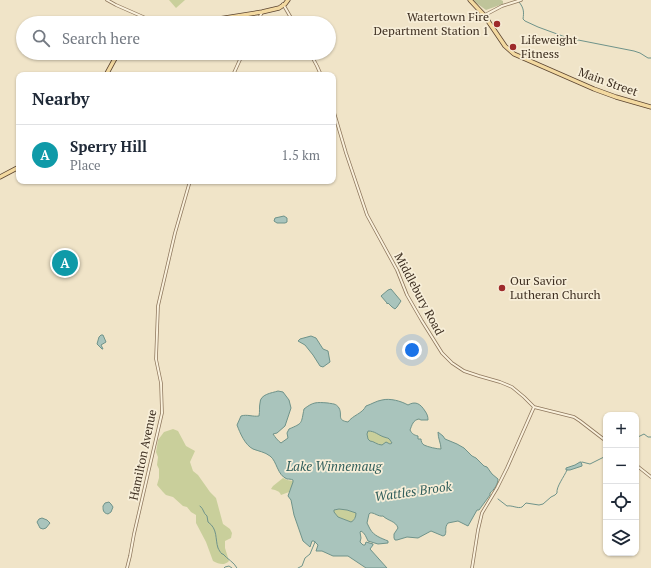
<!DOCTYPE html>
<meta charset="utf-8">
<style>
:root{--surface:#fff;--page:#f6f6f7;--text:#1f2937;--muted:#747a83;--line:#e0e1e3;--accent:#0b8043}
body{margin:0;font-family:"PT Serif",serif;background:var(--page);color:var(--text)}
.controls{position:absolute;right:12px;bottom:12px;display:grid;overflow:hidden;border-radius:8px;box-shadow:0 1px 3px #0004}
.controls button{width:36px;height:36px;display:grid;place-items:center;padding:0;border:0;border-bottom:1px solid var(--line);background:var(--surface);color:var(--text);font:20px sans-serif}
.you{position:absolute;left:412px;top:350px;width:14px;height:14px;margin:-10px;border:3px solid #fff;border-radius:50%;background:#1a73e8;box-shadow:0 0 0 6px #1a73e833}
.badge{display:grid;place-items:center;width:26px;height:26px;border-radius:50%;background:var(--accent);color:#fff;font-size:13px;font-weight:700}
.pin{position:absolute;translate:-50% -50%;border:2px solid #fff;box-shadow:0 1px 4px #0006}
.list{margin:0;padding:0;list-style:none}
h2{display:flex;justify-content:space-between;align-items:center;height:52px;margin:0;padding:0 16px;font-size:17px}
h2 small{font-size:13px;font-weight:400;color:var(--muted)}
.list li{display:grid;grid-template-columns:26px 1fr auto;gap:12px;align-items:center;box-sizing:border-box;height:60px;padding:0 16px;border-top:1px solid var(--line)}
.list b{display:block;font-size:15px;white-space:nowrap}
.list p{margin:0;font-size:13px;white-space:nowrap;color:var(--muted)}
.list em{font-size:13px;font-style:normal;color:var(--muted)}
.icon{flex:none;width:22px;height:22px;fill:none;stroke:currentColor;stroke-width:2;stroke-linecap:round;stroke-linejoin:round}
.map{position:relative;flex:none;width:651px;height:568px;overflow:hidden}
.search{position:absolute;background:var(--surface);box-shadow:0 1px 3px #0004;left:16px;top:16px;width:320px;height:44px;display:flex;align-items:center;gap:10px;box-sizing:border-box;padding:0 14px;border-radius:22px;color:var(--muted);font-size:15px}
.panel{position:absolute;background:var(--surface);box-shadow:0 1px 3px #0004;left:16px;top:72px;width:320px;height:112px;border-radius:8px}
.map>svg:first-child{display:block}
.green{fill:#c9cf9b}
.cemetery{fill:#bfc49a}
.water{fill:#a9c4bc;stroke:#6f938a;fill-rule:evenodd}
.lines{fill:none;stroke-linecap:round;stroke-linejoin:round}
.stream{stroke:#6f938a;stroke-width:1}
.tertiary-casing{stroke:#8d765c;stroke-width:3.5}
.primary-casing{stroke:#5b4430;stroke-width:5}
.tertiary{stroke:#faf1dc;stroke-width:2}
.primary{stroke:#f3d9a0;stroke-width:3.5}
.poi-dot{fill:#9e2a2b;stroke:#f7eed8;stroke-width:1.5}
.labels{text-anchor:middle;stroke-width:3.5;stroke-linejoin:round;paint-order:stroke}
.poi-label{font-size:12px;fill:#3d2e20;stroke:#f7eed8;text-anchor:start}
.street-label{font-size:12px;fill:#3d2e20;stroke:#f7eed8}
.water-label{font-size:13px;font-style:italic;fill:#2f5d5a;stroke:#f7eed8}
</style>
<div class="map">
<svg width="651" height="568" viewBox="0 0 651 568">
<rect width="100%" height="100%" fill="#f0e4c8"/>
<path class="green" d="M169,0H185L176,8Z
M173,429L178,431L186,446L195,451L190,462L193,471L198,475L210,492L216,498L223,524L230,529L232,533L231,538L225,541V548L229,561C224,566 219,564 213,561L206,542L196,523V515L191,512L187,507L183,506L173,497L166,495L163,492L157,485L159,478V469L157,465L158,457L156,452L158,440L164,432Z
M368,431C375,431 378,434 384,437C387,438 389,438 390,440C391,441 391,442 392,443C388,443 383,446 379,445C375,444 374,441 370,441L368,439L367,434Z
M283,478L287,480L293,481L294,482L289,492L281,495C280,491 275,490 271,489L273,486Z
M339,509L347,510L356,513C356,517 354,520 351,522L338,517L334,512V510Z"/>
<path class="cemetery" d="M472,0H501L503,1V4L486,10Z"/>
<path class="water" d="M284,216L287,218V222L285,223H277L274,221L275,218Z
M391,289L401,301L397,307L395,309L392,307L388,303L387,304V303L381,296L388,290Z
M101,335H103L106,342L101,345L103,349H102L97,344L99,337Z
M311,336L316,338L323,349L328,351L330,362L323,367L320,366L313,355L305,345L298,341L300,339Z
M278,391L283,392L289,400L291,408L285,426L277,433L273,434C275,437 278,441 281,443L288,438L287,433L289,429C303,423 301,424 304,409C313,402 316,402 328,403C332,404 336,403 339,408C343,415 336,420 348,422C353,415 362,414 366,406C372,404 376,401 382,400C390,398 401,401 408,405C415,401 420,403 425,411C427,414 428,416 428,420H421L419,419C413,420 412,425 410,430C412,434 414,435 418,436V439H421C421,441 422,444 424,445C428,447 437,449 441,449C441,443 438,439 438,432L443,436L445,439L457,444L464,448L472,456L476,458L484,466L487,467L492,474L498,479C498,484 494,490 490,493V495L479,510H477L468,526L458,521L448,523C444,528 447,531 445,535L443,536L431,531L418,538L407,537L397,540H395L394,538V534L398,528C396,521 388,521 383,516C378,517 374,512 370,513L369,514L367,523C368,525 369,527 370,529C374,536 381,538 388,541V543L378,544L368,541C366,537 365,533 361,531L360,532L361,538L360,542L363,545H365L366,542L373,544V545L370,549L387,568H366L348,556H333L322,551H316L318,545L314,541H312L310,547L303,541L294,515L291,500L288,496L293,482V480C291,479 289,479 287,479C277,475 277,461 270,456C265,452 258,451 253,449C245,445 240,433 237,425L241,416C247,414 253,417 259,416C260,411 259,407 260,403C260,394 272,393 278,391ZM368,431C375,431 378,435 384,437C387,438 389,438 390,440C391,441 391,442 392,443L390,444L386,442L382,445C377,445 374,441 370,441L368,439L367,434ZM339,509L347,510L356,513C356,517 354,521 351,522L338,517L334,512V510Z
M580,462H581L582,465V466L570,470H566V468L575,465Z
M109,502L111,504L113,507L111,512L108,514C103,513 103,510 103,506L105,503Z
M42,518L47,520L50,523L46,528L43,529L40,528L37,522L39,519Z"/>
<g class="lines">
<path class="stream" d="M519,2C524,8 524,12 523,19L525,21L538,27L568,38L634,51L640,53L648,58H651
M636,438L644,434L648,437H651
M582,462L590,464L606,456
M498,499L507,506C512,505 518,509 522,507C523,506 525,504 526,503L539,505L543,504L551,497L555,495L557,493C556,487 564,477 567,470
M200,506C204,509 203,513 207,516L208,522C218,529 215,539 218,548C219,550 220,552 222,554H223C227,559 234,562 237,568
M224,568L225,567L229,566L232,568
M298,568L302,566L305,558L310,554L315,542"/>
<defs>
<path id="tertiary" d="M107,0L116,5L157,23
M283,4L294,23
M485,15L502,6L521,0
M257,23L262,12
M310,53L317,66L321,75
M233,75L243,53
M333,109L346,153L367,215L397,270L407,295L422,321L442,353L452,363L464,371L479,376L500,382L512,387L524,397L534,407L574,417L580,421L606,441
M636,465L651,477
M127,568L130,556L134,534L162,413L161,383L156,359L158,306L175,233L190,181
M472,568L478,530L482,513L497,488L507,468L534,407"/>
<path id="primary" d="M470,0L484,15L505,46L514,54L594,89L616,97L651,107
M193,23L262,12L279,8L285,4L288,0
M106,75L118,53
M0,177L19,167"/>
</defs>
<use href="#tertiary" class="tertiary-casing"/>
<use href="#primary" class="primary-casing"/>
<use href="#tertiary" class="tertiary"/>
<use href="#primary" class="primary"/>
</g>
<g class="poi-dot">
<circle cx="497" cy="24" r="4"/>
<circle cx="513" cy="47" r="4"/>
<circle cx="502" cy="288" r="4"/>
</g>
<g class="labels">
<g class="poi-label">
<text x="489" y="21" text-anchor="end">Watertown Fire<tspan x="489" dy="14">Department Station 1</tspan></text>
<text x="521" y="44">Lifeweight<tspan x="521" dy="14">Fitness</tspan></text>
<text x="510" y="285">Our Savior<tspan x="510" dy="14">Lutheran Church</tspan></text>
</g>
<g class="street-label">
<text transform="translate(608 82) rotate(20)" y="4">Main Street</text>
<text transform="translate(419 294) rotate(62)" y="4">Middlebury Road</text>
<text transform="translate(143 455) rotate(-78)" y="4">Hamilton Avenue</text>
</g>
<g class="water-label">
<text x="334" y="471">Lake Winnemaug</text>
<text transform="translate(413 491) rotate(-8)" y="5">Wattles Brook</text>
</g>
</g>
</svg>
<div class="controls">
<button>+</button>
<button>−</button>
<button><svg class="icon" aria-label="locate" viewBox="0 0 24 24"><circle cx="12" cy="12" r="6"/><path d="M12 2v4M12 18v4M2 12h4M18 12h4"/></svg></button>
<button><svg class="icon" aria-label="layers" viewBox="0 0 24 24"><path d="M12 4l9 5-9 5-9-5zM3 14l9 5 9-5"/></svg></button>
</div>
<div class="you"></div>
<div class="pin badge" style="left:65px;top:263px;background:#0f9aa8">A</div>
<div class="search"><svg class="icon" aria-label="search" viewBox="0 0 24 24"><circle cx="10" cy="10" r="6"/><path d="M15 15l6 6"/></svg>Search here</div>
<section class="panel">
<h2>Nearby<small></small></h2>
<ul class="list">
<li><span class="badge" style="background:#0f9aa8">A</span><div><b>Sperry Hill</b><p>Place</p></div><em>1.5 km</em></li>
</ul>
</section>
</div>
